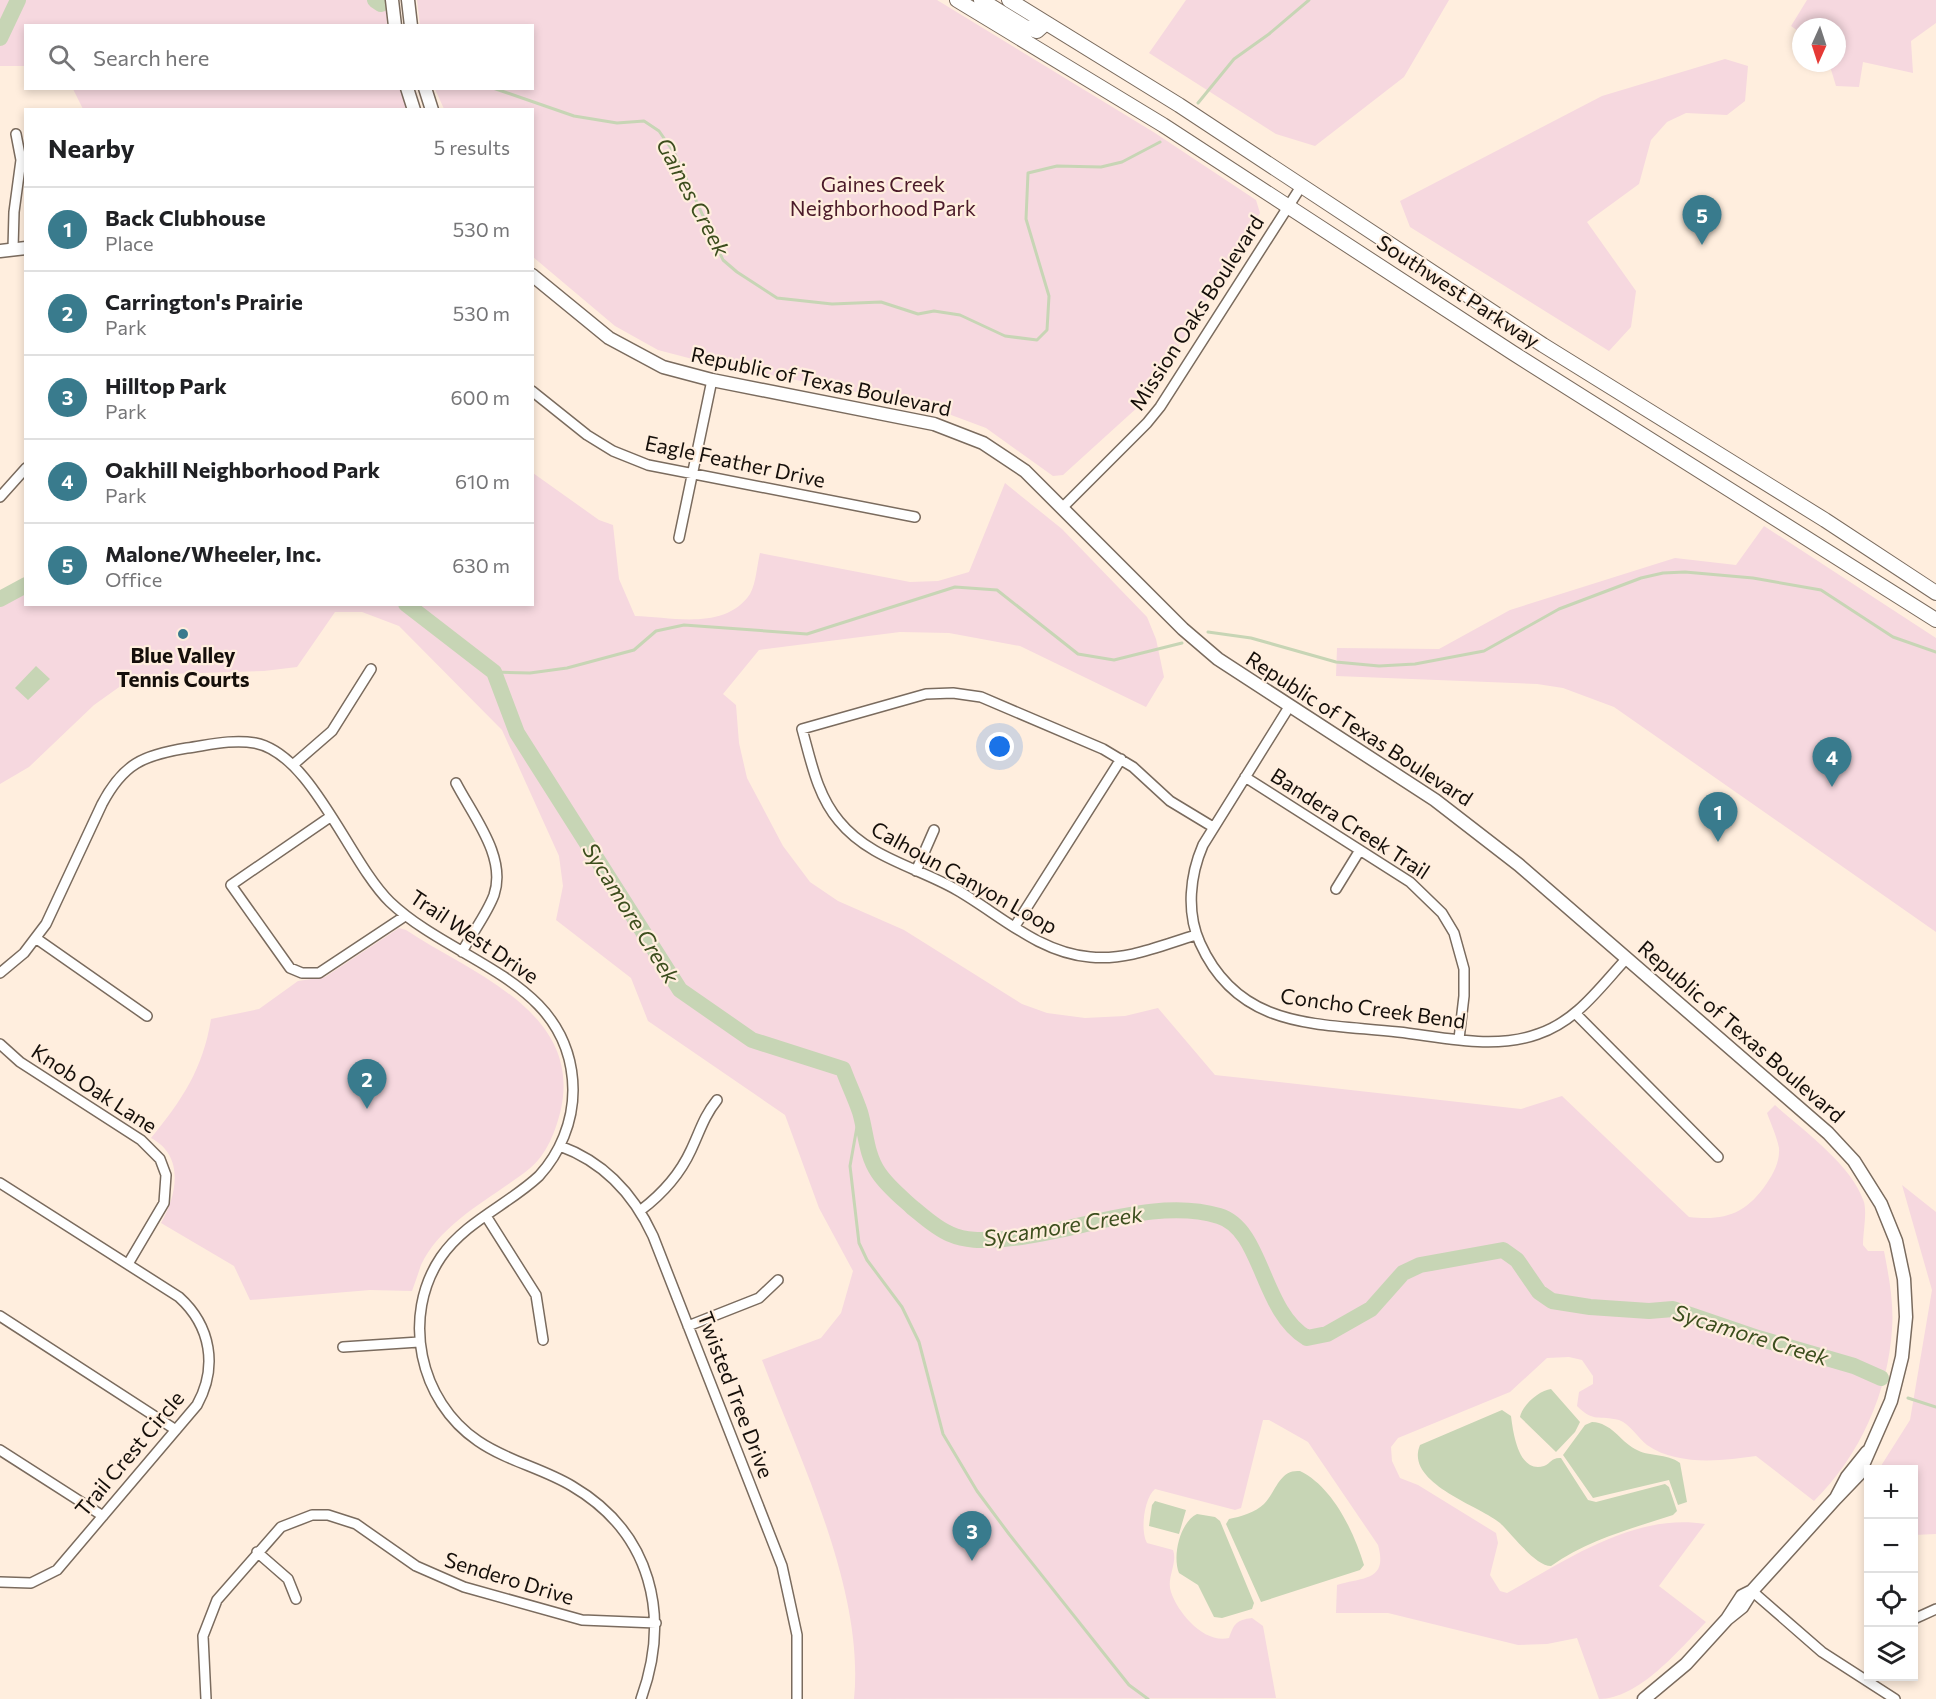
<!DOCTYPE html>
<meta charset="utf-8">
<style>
:root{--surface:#fff;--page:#f6f6f6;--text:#202124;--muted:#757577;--line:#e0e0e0;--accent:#397b8d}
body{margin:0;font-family:Commissioner,sans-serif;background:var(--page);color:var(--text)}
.controls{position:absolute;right:18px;bottom:18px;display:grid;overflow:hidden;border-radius:0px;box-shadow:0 3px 9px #0003}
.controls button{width:54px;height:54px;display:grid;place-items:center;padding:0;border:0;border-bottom:2px solid var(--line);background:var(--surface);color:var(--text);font:30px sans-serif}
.compass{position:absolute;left:1792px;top:18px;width:54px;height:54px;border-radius:50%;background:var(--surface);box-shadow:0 3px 9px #0003;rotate:183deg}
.you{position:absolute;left:1000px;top:747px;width:21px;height:21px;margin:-15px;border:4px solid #fff;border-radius:50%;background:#1a73e8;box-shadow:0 0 0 9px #1a73e833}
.badge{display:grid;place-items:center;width:39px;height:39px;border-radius:50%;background:var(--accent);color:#fff;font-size:20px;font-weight:700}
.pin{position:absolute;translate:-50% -50px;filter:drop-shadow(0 2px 3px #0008)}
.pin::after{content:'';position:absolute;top:32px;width:21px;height:18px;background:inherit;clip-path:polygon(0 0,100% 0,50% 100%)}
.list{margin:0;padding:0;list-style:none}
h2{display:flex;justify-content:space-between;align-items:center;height:78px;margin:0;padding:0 24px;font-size:26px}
h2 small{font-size:20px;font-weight:400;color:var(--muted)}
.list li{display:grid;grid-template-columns:39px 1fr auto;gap:18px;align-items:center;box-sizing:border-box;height:84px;padding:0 24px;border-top:2px solid var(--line)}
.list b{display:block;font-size:22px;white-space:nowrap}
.list p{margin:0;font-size:20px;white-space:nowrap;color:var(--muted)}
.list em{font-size:20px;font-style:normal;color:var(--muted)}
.icon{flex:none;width:33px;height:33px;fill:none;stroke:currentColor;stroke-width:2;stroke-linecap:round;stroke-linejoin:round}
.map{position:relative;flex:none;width:1936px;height:1699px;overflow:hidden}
.search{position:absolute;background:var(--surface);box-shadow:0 3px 9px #0003;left:24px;top:24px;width:510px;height:66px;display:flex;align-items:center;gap:15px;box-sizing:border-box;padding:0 21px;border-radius:0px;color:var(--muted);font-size:22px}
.panel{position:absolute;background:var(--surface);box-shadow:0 3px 9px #0003;left:24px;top:108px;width:510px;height:498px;border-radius:0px}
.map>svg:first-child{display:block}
.green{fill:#f6d8df}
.water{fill:#c7d5b5}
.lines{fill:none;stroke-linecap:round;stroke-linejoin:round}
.stream{stroke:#c7d5b5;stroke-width:3}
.river{stroke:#c7d5b5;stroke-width:16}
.minor-casing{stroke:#7a6b5e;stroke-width:12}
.tertiary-casing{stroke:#7a6b5e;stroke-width:15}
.secondary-casing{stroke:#7a6b5e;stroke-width:16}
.minor{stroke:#fff;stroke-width:9}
.tertiary{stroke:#fff;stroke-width:12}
.secondary{stroke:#fff;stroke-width:14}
.poi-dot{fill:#397b8d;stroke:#ffeede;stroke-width:2}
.labels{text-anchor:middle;stroke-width:4.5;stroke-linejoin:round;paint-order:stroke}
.park-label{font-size:21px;fill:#4b1a29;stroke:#ffeede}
.street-label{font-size:21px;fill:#150f0a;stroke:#ffeede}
.poi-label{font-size:21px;font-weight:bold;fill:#150f0a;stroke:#ffeede}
.water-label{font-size:22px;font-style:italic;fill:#3c4e1d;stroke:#ffeede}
</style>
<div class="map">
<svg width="1936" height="1699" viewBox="0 0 1936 1699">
<rect width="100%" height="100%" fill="#ffeede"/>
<path class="green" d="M0,0H386L387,25L26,26L25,66H0Z
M417,0H937L1155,133L1256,200L1260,213L1159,378L1139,406L1063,475L1053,476L986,428L927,406L700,361L658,350L615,326L533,257L532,110L444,109L435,89L532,88V26L420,25Z
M1186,0H1449L1404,77L1315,146L1276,134L1149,53Z
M1807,0H1936V23L1911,41L1913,73L1863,62L1859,87L1836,86L1829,63H1837V27H1801V33L1791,26Z
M1725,59L1748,66L1745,101L1727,115L1686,113L1667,122L1651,140L1639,184L1587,222L1636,291L1631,327L1609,351L1410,227L1400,201L1602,96Z
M73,89H402L409,109H83Z
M533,473L599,520L613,525L619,579L635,616C672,617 725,631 750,594C756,584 757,565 760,553L910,582L938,581L969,572L1005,483L1062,529L1147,617L1156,639L1164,677L1146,707L1020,646L949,633L900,632L759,650L723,694L736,705L739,743L747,778L783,846L810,882L838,901L904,930L1022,1004L1047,1013L1085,1018L1125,1016L1158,1008L1215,1075L1521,1109L1562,1096L1689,1217C1725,1221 1746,1214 1767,1183C1774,1173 1780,1161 1779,1148C1777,1137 1771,1124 1767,1113L1775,1105C1804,1131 1852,1165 1864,1202C1867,1214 1863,1232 1863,1245L1868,1251H1884C1889,1277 1894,1303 1892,1329C1888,1392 1860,1456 1814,1501L1756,1456C1722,1461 1677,1466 1647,1445C1638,1438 1629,1423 1619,1420C1599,1415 1594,1423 1577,1406L1579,1392L1593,1384V1376L1582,1360L1569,1357L1547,1358L1510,1392L1398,1438L1391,1447L1392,1461L1400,1478L1418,1485L1496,1533L1498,1543L1490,1575L1500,1591L1507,1593C1567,1560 1633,1513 1705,1524L1659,1586L1706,1622C1680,1649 1639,1699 1599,1699L1577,1638L1547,1644L1518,1645L1388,1613H1336L1337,1585C1364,1577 1388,1581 1378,1545L1308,1442L1269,1420H1263L1241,1508L1235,1510L1155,1489C1144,1498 1140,1531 1147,1543L1173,1550C1178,1563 1166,1578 1171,1592C1178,1613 1204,1644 1229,1638C1234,1624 1236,1620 1252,1618L1263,1626L1276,1698L854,1699C865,1591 800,1460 762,1360L821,1338L841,1313L853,1271L819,1208L785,1115L648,1021L631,978L556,920L563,886L559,856L502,730L399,626L362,612H335L297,667L264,671L136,675L94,705L29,767L0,784V593L25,578L26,604H532Z
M1764,526L1936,638V932L1614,707L1563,688L1537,684L1336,676L1337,648L1439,649L1510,610L1675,558L1736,565Z
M399,928L406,930C470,973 582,1011 561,1109C556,1130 547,1155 529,1169C494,1197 441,1222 421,1265C418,1274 415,1283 412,1291L370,1290L250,1300L234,1266L161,1223C177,1195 185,1156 151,1138C182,1100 203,1069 211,1019L259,1009L298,981L325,977Z
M1902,1185L1936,1212V1534L1914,1535V1470L1879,1469L1910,1420L1932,1290Z"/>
<path class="water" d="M36,666L50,679L28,700L15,688Z
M1551,1389L1580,1422L1575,1432L1556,1452L1520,1417C1522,1405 1540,1390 1551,1389Z
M1502,1410L1511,1416C1513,1431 1518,1474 1544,1466C1551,1463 1552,1457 1561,1458L1588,1500L1596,1502L1665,1484L1669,1487L1677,1511L1673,1515C1630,1529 1588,1540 1551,1566C1535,1566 1512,1534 1500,1523C1480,1506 1404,1483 1420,1445Z
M1592,1422C1612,1423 1619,1440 1635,1449C1648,1457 1667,1453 1680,1463L1687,1502L1678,1505L1669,1480L1593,1498L1563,1455L1585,1425Z
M1300,1471C1333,1487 1354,1532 1364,1565L1360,1570L1261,1602L1226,1524L1229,1519C1240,1517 1256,1512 1264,1504C1276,1492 1279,1469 1300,1471Z
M1155,1501L1186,1510L1179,1534L1149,1526L1152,1505Z
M1197,1514L1215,1517L1220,1521L1254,1603L1252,1609L1222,1618L1214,1617L1198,1585L1179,1573C1172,1556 1180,1522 1197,1514Z"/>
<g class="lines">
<path class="stream" d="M493,88L574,116L617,123L644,121L659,131L675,154L723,260L737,272L777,298L832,304L881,302L918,314L934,311L960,315L1005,336L1037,340L1047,330L1049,296L1026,219L1028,173L1057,166L1101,167L1122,162L1160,142
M1198,103L1234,59L1269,34L1309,0
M1208,632L1251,638L1336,662L1379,666L1415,664L1484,651L1559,609L1641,578L1663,573L1685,572L1753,578L1821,590L1893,637L1936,652
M494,672L530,673L567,668L634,650L656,631L684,625L807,634L955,587L997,590L1078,654L1114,660L1182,643
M860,1110L850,1166L859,1243L867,1260L902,1307L919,1342L943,1434L977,1491L1009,1534L1129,1685L1148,1699
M1908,1398L1936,1407"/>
<path class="river" d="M375,0L381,4
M0,38L18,0
M0,599L26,585
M406,604L494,672L517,733L680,990L752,1040L843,1069C848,1083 855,1097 860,1112C866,1132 866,1154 878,1172C887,1186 901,1197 913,1208C924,1217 937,1229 950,1234C968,1242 985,1240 1004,1239C1073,1234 1153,1196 1219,1216C1263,1229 1261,1311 1307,1338L1327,1334L1371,1309L1403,1273L1420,1265L1503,1250L1517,1260L1539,1292L1552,1301L1590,1307L1649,1311L1673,1309L1758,1338L1854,1366L1881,1378"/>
<defs>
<path id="minor" d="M13,249L14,212L21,160L16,134
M532,391L587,435L613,451L648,465L915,517
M0,497L26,468
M1063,507L1147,423L1160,407L1302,185
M679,538L712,380
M1289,707L1203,845C1190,875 1186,912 1200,943C1239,1030 1317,1023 1398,1032C1443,1037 1494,1050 1538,1034C1577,1021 1600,987 1627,958
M294,764L332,731L371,669
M1245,777L1410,882L1442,913L1454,933L1464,969V996L1459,1039
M456,783C473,816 507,857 494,895C487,914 472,933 462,952
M330,817L231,885L290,968L302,973H319L405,916
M916,871L934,830
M1336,889L1360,850
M1015,926L1121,759
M1196,935C1162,945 1127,961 1090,957C1039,953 999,914 957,890C917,867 869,858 839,821C817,795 811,761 802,729L926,694L953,693L981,697L1103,749L1133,767L1170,801L1213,827
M37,939L147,1016
M0,973L24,953L46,924L102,804C123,764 143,755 187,748C209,745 232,739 255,743C312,754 349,862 390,902C455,964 572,980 573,1090C573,1122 560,1153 539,1176C508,1205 466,1221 441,1257C401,1316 419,1401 478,1441C507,1461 542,1468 572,1486C652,1533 671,1616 641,1699
M1576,1014L1718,1157
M0,1044L20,1062L141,1140L160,1159L166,1175L164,1203L128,1264
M560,1146C604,1162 634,1195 653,1236L782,1566L797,1635V1699
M0,1183L179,1297C211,1326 218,1367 197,1405L57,1570L31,1583L0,1582
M641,1210C662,1194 680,1174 691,1150C700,1131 704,1116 717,1100
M486,1216L536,1295L543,1340
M0,1316L176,1430
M688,1326L759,1298L778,1280
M343,1347L419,1342
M0,1450L103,1516
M257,1552L288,1579L296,1599
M1752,1591L1822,1652L1895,1699
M1914,1619L1936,1609
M206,1699L203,1636L217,1600L281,1527L312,1515H328L356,1524L416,1566L464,1587L582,1620L656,1623"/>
<path id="tertiary" d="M392,0L395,26
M408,0L411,26
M407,88L414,110
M425,88L432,110
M0,251L26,248
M532,275L609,338L663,367L712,380L934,424L983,443L1025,471L1183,629L1218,659L1435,800L1519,865L1828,1133L1854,1161L1881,1204L1896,1241L1904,1279L1906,1317L1902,1357L1891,1401L1859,1474L1836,1498L1847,1477L1867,1452
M1752,1591L1742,1596L1727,1619L1742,1607L1752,1591L1836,1498
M1644,1699L1686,1664L1727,1619"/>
<path id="secondary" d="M957,0L1163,125L1513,353L1936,620
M981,0L1025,27L1037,31L1046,23
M1009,0L1179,105L1543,345L1825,520L1936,593"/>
</defs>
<use href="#minor" class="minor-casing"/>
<use href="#tertiary" class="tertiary-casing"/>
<use href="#secondary" class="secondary-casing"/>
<use href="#minor" class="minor"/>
<use href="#tertiary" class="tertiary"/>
<use href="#secondary" class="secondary"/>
</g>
<circle class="poi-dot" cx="183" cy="634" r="6"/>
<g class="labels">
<g class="park-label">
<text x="883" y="192">Gaines Creek<tspan x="883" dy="24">Neighborhood Park</tspan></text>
</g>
<g class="street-label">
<text transform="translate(1458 292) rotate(33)" y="7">Southwest Parkway</text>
<text transform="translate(1197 313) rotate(-57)" y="7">Mission Oaks Boulevard</text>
<text transform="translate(821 382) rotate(12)" y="7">Republic of Texas Boulevard</text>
<text transform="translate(735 462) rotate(12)" y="7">Eagle Feather Drive</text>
<text transform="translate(1359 729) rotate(33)" y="7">Republic of Texas Boulevard</text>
<text transform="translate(1350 824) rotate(33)" y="7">Bandera Creek Trail</text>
<text transform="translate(964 878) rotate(29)" y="7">Calhoun Canyon Loop</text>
<text transform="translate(474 937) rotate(34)" y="7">Trail West Drive</text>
<text transform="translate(1373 1009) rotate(8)" y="7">Concho Creek Bend</text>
<text transform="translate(1741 1032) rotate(41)" y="7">Republic of Texas Boulevard</text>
<text transform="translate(94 1089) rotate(33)" y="7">Knob Oak Lane</text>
<text transform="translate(735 1395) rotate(69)" y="7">Twisted Tree Drive</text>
<text transform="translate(130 1454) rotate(-50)" y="7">Trail Crest Circle</text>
<text transform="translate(509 1579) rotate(17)" y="7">Sendero Drive</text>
</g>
<g class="poi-label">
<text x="183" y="663">Blue Valley<tspan x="183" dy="24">Tennis Courts</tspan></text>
</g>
<g class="water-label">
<text transform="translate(693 197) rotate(62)" y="8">Gaines Creek</text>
<text transform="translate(631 913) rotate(58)" y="8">Sycamore Creek</text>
<text transform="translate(1063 1226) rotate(-9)" y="8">Sycamore Creek</text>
<text transform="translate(1751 1335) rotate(17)" y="8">Sycamore Creek</text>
</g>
</g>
</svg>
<div class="controls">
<button>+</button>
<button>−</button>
<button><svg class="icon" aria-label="locate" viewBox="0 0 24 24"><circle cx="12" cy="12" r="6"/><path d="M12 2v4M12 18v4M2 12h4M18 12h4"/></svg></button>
<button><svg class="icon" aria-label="layers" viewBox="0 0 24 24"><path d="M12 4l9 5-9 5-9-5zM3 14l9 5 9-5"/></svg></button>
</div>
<svg class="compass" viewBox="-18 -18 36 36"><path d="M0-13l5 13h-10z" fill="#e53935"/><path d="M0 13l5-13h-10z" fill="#757577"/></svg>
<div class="you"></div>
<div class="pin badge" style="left:1718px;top:842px">1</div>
<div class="pin badge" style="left:367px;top:1109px">2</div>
<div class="pin badge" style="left:972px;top:1561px">3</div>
<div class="pin badge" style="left:1832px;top:787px">4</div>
<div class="pin badge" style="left:1702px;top:245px">5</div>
<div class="search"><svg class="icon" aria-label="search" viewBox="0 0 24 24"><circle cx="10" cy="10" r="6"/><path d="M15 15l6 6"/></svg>Search here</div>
<section class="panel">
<h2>Nearby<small>5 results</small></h2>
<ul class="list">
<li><span class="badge">1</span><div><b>Back Clubhouse</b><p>Place</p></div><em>530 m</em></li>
<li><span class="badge">2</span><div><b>Carrington's Prairie</b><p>Park</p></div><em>530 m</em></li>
<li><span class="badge">3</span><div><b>Hilltop Park</b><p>Park</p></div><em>600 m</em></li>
<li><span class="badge">4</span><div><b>Oakhill Neighborhood Park</b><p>Park</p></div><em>610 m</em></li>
<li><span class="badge">5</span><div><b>Malone/Wheeler, Inc.</b><p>Office</p></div><em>630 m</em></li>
</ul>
</section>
</div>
